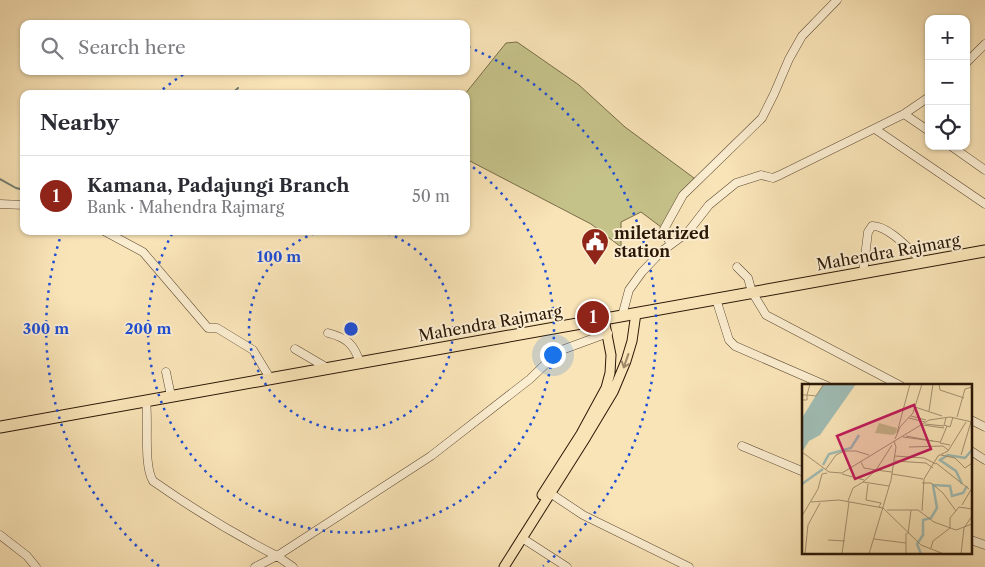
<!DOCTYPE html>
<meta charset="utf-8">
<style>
:root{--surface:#fff;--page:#f7f7f7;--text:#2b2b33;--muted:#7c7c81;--line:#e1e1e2;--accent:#8f2418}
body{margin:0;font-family:"Libre Caslon Text",serif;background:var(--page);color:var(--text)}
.controls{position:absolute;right:15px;top:15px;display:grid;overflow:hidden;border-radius:10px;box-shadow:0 1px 4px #0004}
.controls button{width:45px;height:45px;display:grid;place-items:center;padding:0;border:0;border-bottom:1px solid var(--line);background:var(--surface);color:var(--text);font:25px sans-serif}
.you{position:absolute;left:552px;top:354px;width:18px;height:18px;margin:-12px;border:4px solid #fff;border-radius:50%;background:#1a73e8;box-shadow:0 0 0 8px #1a73e833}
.badge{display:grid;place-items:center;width:32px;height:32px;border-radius:50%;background:var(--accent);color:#fff;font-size:16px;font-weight:700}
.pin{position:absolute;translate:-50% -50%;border:2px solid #fff;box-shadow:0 1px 5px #0006}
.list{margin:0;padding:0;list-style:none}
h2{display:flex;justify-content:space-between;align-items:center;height:65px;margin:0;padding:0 20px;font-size:21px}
h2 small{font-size:16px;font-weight:400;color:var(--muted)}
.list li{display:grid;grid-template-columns:32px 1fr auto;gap:15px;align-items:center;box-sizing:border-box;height:80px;padding:0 20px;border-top:1px solid var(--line)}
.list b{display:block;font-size:19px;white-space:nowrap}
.list p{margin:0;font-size:16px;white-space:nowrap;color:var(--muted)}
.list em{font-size:16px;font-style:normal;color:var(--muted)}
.icon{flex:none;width:28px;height:28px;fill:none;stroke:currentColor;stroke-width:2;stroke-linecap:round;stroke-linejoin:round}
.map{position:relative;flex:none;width:985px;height:567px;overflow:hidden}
.search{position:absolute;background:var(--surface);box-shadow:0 1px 4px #0004;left:20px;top:20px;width:450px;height:55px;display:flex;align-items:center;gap:12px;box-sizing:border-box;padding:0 18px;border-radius:10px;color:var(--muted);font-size:19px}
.panel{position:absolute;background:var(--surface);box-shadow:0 1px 4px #0004;left:20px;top:90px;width:450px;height:145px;border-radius:10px}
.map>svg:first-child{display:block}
.green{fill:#c5c289;stroke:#786c48}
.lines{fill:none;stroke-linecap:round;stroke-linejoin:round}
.stream{stroke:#717b70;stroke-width:2}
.minor-casing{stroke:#5e4a33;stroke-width:9}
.major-casing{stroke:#2a1707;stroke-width:11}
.highway-casing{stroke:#2a1707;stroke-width:13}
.minor{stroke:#fbedd0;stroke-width:8}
.major{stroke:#f9e4b7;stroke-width:9}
.highway{stroke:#f9e4b7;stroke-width:11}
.oneway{stroke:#9c8868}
.ring{fill:none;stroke:#1d4ed8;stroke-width:2.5;stroke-dasharray:2.5 5}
.labels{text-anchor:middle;stroke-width:4;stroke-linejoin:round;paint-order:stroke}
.poi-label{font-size:16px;font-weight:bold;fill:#2a1707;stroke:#fbedd0;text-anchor:start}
.street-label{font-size:16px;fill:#2a1707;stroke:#fbedd0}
.inset-river{fill:none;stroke:#a0bdb6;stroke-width:2.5}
.inset-road{fill:none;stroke:#a69271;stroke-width:1}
.view{fill:#c2185b;fill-opacity:0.15;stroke:#c2185b;stroke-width:2.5}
.inset-edge{fill:none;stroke:#2a1707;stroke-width:2.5}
.centre{fill:#1d4ed8;stroke:#fbedd0;stroke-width:2.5}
.ring-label{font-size:15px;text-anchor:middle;font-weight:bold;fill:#1d4ed8;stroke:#fbedd0;stroke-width:4;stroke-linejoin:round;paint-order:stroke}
</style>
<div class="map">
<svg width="985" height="567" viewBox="0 0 985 567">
<rect width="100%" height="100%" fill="#f9e4b7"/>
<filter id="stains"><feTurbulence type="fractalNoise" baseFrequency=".004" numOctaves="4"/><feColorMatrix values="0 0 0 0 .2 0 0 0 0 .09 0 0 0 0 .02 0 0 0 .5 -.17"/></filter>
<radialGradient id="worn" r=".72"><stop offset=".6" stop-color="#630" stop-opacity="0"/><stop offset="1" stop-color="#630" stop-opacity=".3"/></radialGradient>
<path class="green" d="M517,42L579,85L625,127L694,178L665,230L641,212L621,222V247L591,224L466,159L465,94L506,43Z"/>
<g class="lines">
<path class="stream" d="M232,94L238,88
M0,179L16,188L24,190"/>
<defs>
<path id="minor" d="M966,63L985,44
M904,114L929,131
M875,129L985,204
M951,146L985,170
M0,204L24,205
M104,231L143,252L208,328H217L253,350L270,378
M671,244L663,231L683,195L762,118L774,94L789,59L802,36L837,0
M737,267L748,278L752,292L766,315L901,386
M863,273L868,232L872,226C888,225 911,251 923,262
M716,299L729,340L735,346L827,386
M622,316L629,290L642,272L662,251L688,232L709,205L736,183L761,175L773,178L780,175L904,114L929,97
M328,333C347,338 354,344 360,363
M295,349L329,369
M166,372L171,396
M146,401C149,421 143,465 153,481C193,509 234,534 277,556L255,567
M971,420L985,427
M742,446L804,472
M971,451L985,460
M550,493L583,515L689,567
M0,535L27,556L36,567
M522,538L567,567
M971,540L985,545
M293,567L277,556L431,456L530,379L559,351L608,333"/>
<path id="major" d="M542,495L581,434L606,388L610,373L611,355L604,319
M504,567L586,437L613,392L626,361L632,341L636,313"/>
<path id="highway" d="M0,427L985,251"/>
</defs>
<use href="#minor" class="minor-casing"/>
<use href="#major" class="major-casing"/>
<use href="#highway" class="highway-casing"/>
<use href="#minor" class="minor"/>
<use href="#major" class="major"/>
<use href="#highway" class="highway"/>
</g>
<defs><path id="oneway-shaft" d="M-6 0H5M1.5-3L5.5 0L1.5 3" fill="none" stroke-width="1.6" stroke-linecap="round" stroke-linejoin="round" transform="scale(1.25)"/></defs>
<use class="oneway" href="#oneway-shaft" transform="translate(626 361) rotate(109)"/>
<g class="ring">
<path d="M381 231A102 102 0 1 1 321 231"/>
<path d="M467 163A203 203 0 1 1 173 232"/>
<path d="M159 566A305 305 0 0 1 62 232M157 94A305 305 0 0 1 187 72M468 47A305 305 0 0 1 543 566"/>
</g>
<defs>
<symbol id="civic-pin" viewBox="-11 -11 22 30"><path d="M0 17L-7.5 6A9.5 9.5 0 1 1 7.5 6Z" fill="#8f2418" stroke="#fbedd0"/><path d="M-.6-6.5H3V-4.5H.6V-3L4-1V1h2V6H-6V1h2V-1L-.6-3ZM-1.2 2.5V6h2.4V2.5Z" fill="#fff"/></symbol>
</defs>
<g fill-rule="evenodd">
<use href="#civic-pin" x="579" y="226" width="32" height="43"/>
</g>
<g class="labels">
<g class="poi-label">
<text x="614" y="239">miletarized<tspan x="614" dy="18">station</tspan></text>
</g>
<g class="street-label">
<text transform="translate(888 252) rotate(-10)" y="6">Mahendra Rajmarg</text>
<text transform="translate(490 323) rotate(-10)" y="6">Mahendra Rajmarg</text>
</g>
</g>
<g transform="translate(802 384)">
<rect width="170" height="170" fill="#f9e4b7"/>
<path d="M77,39L95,44L94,49L91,51L73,49Z" fill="#c5c289"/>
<path d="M21,0H54L18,51L7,57L0,68V34Z" fill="#a0bdb6"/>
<path class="inset-river" d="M21,81L27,70L49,64L57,51M0,100L21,85M160,100L154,87L138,76L146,71L163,74L170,66M119,170L115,160L121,151V136L129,134L135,124L131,101L148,102L150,112L161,109L165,102"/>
<path class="inset-road" d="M137,0L138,6L162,14M0,11H5L8,0M0,16H5V11L14,12L22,0M113,23L140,32M127,27L131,0M109,32L124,36M155,33L163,5L170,3M107,34L123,38M144,34L142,41L148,43L151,33M123,40L142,42M121,41L142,44M145,42L138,59L148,61M95,49L108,0M104,52L131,57M101,53L138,58M93,55L98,43L111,29L120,0M90,61L74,86L90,88M107,63L141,62L146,66M0,68L27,88L40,89L127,36L148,33L170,38M139,71L153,74L163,84L170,79M159,71L169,38M93,72L122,74L134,80M93,77L124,79L131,84M59,78L62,84L74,86L61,98L87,102M134,79L167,105M24,85L34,71L42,67H54L67,71M40,90L62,96M90,90L121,95M120,99H129L141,109L154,127M66,100L64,116L79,119L77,123M46,117L51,104L61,98M9,118L37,116L81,124M160,121L170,104M81,124L119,161L142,170M85,126H116L132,138L154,146L170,140M120,127L122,95L136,72L146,67L164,38M0,132L16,105L20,90L25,89M106,150L109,126M72,155L104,159M26,156L43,157M129,164L131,157L148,144V134L157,123L170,125M3,170L6,141L18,119M40,170L47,118M67,170L89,96L94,63L92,57M104,170V149M159,170L162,144L170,132"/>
<path class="view" d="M112,21L129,65L53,95L35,52Z"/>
<rect width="170" height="170" class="inset-edge"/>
</g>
<circle cx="351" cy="329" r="8" class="centre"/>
<g class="ring-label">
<text x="279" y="262">100 m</text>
<text x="148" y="334">200 m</text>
<text x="46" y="334">300 m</text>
</g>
<rect width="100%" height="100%" filter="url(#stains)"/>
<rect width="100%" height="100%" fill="url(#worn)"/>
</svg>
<div class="controls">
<button>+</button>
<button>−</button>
<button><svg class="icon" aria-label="locate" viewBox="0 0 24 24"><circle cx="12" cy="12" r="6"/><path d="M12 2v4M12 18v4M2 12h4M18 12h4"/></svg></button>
</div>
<div class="you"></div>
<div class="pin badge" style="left:593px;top:317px">1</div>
<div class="search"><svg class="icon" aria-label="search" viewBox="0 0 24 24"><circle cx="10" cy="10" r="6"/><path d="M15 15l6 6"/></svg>Search here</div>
<section class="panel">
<h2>Nearby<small></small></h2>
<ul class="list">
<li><span class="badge">1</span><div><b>Kamana, Padajungi Branch</b><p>Bank · Mahendra Rajmarg</p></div><em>50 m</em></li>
</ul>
</section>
</div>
